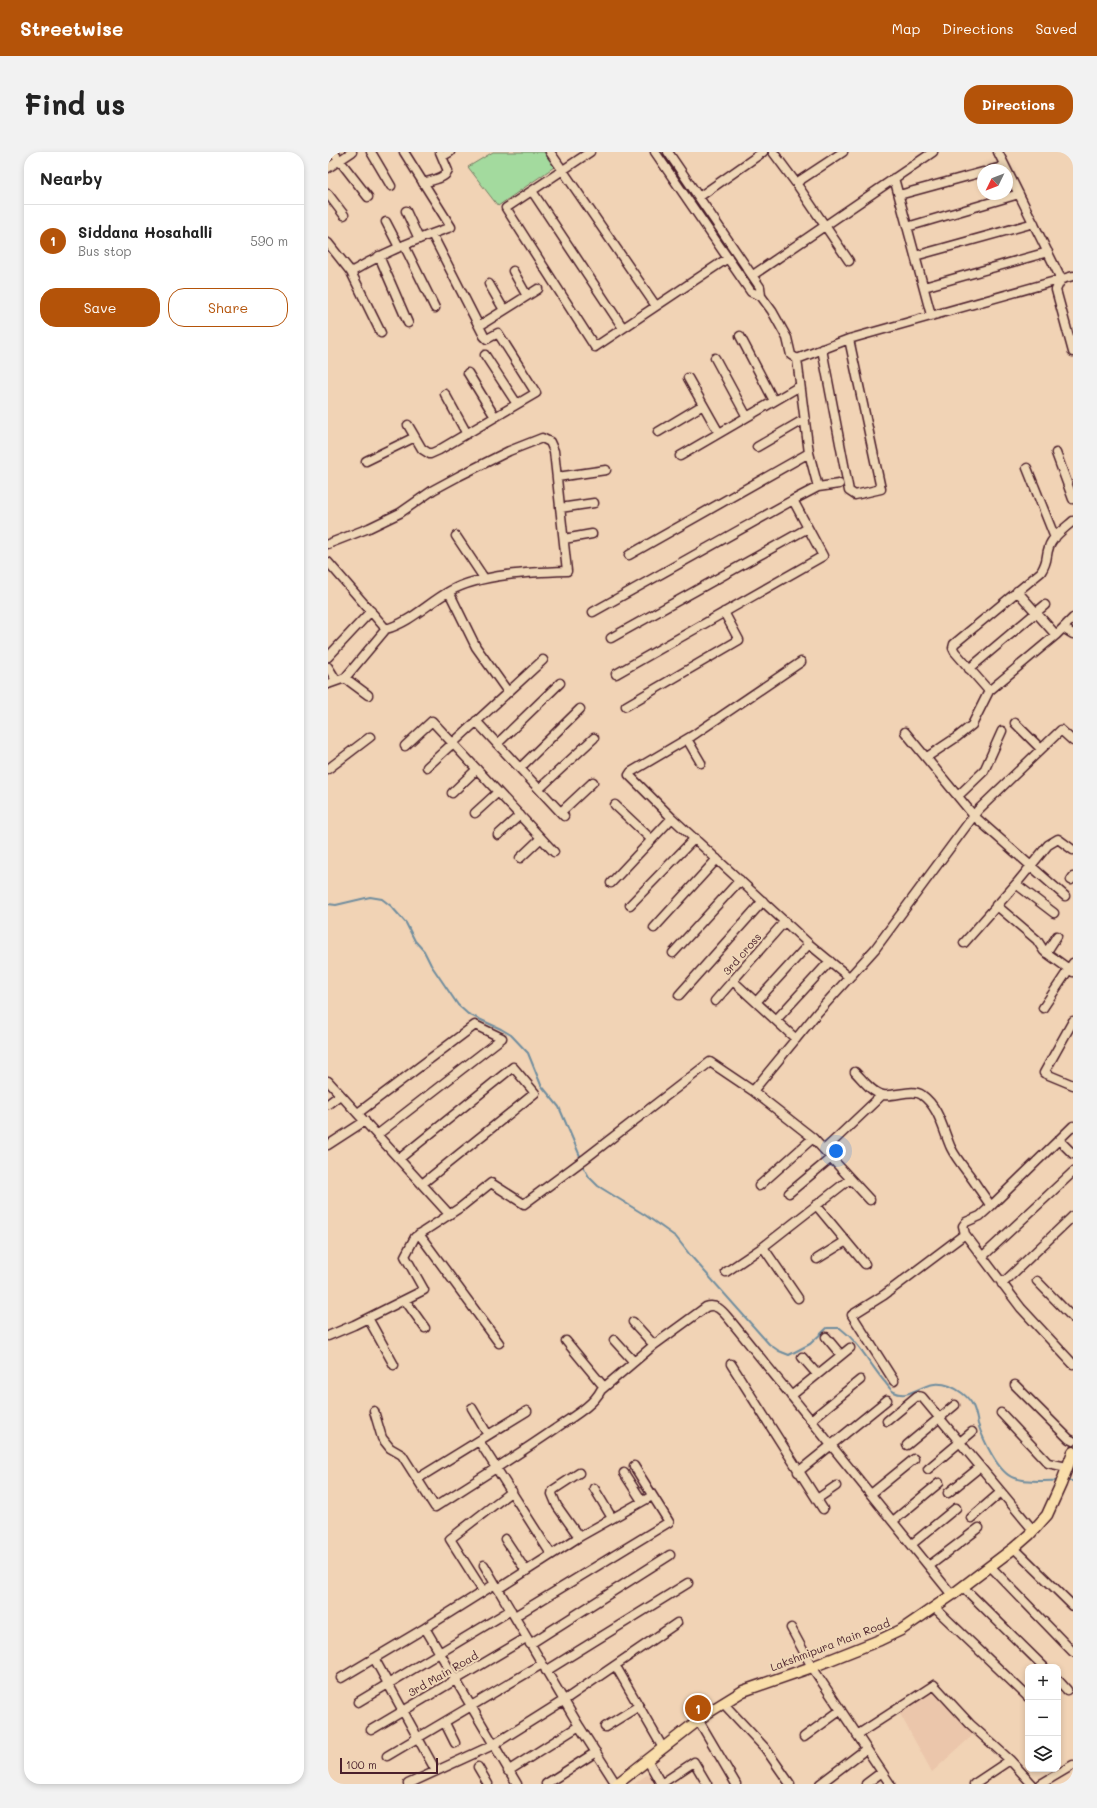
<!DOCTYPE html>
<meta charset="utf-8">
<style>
:root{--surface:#fff;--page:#f2f2f2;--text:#222;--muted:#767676;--line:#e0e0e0;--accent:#b45309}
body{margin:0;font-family:Mali,sans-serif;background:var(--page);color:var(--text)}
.controls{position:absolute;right:12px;bottom:12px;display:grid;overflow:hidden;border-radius:8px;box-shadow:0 2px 6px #0003}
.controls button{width:36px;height:36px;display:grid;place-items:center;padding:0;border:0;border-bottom:1px solid var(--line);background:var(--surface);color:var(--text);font:20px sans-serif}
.compass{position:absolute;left:649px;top:12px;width:36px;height:36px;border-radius:50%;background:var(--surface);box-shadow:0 2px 6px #0003;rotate:227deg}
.scale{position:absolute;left:12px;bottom:10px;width:98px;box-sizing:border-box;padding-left:4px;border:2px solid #4a1f2b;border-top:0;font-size:11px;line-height:14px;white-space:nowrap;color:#4a1f2b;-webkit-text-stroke:3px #efd7b7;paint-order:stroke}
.you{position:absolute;left:508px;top:999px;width:14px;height:14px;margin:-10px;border:3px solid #fff;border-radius:50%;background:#1a73e8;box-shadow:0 0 0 6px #1a73e833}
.badge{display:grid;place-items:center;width:26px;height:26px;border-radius:50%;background:var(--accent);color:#fff;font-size:13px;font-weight:700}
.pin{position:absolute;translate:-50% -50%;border:2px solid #fff;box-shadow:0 1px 4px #0006}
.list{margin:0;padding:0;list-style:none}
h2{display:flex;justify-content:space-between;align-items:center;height:52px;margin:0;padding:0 16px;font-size:17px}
h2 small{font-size:13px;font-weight:400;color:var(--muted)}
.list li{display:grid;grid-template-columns:26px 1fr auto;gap:12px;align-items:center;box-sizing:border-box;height:72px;padding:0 16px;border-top:1px solid var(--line)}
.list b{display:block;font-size:15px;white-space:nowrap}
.list p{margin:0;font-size:13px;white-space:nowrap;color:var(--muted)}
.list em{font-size:13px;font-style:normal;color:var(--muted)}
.actions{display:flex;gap:8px;padding:12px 16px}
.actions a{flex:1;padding:9px 0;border:1px solid var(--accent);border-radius:16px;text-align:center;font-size:14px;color:var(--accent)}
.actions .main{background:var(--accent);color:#fff}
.icon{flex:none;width:22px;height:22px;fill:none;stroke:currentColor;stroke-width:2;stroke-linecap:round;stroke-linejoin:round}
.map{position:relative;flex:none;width:745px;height:1632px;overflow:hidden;border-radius:16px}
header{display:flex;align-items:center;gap:24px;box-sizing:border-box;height:56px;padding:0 20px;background:var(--accent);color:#fff}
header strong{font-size:19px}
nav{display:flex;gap:22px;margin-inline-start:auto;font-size:14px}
.intro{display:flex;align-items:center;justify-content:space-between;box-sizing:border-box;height:96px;padding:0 24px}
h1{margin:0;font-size:28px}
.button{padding:10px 18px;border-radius:16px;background:var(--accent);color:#fff;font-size:14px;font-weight:700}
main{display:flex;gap:24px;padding:0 24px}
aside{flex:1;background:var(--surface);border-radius:16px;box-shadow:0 2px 6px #0003}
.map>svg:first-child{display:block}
.built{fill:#ebc6ab}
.green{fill:#a3da9e;stroke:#767c64}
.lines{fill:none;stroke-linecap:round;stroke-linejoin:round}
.stream{stroke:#708d9e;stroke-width:2}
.minor-casing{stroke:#4a1f2b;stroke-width:11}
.major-casing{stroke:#4a1f2b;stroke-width:13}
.minor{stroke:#efd7b7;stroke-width:8}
.major{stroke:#f9deab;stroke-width:10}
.labels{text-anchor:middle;stroke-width:4;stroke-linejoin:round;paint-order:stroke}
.street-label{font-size:11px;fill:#4a1f2b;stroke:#efd7b7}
</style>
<header>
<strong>Streetwise</strong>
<nav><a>Map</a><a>Directions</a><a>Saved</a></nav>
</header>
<div class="intro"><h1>Find us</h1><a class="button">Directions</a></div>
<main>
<aside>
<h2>Nearby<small></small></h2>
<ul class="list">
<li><span class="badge">1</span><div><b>Siddana Hosahalli</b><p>Bus stop</p></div><em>590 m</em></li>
</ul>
<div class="actions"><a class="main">Save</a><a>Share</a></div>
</aside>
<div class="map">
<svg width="745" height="1632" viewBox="0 0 745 1632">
<rect width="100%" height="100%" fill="#f1d3b5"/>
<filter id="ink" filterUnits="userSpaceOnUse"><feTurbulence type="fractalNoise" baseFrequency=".025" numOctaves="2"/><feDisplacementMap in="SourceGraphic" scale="8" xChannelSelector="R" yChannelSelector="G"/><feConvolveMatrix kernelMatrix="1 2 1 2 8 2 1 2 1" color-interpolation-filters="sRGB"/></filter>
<g filter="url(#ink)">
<path class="built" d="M605,1538L645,1583L604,1620L571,1560Z
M323,1620L330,1632H306Z"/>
<path class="green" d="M165,0H216L226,15L170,54L140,15Z"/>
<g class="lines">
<path class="stream" d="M0,752L8,753L42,745L54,747L63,754L78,771L87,789L96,799L103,813L130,853L140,862L173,877L183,883L200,901L213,933L231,955L252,1004
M255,1014L261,1025L270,1034L317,1063L348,1085L362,1103L441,1192L451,1199L461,1203L482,1192L499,1176H512C531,1190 541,1211 556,1229C559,1232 562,1238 566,1240C586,1251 600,1216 634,1241C646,1250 647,1258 650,1272C655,1287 670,1321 686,1326C700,1331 717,1328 731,1329
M738,1329H745"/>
<defs>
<path id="minor" d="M5,0L40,45
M43,0L63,34
M222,0L328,154
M262,0L178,56L267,195L400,106
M327,0L423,140L433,144L444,159L459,186L463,203L469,207
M340,0L432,135L433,144
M445,0L468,31
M515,0L468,31L521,109
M670,0L733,127L728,138L745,200
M115,4L122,0
M0,16L24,0
M663,18L677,14
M566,26L603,163
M95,31C104,28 116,27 120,19L112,0
M204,39L295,176
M0,42L16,63
M571,43L655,20
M371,45L435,0
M78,59L91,87
M58,70L71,95
M579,75L691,42
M0,91L23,120L53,181
M76,93L107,156
M51,104L80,171
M587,104L706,71
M185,119L199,144
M23,120C55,101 88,87 123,75L76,0
M425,123L605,0
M161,132L176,158
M596,135L720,100
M151,174L210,137
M412,184L446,249
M521,187L745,124
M157,203L189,252
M387,206L419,265
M140,221L167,265
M360,226L391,281
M117,242L139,282
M80,273L94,297L102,302L111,298L208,241L170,181L159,187L156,184L104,82
M330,280L375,253
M429,295L477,267
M728,301L745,347
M352,304L472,234
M38,309L87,285
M699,316L727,386
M229,325L278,318
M490,335L511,332
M465,348L490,335L481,301L469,207L521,187L553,337L527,343L521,339L494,197
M232,356L266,351
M128,384L156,426
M236,387L264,382
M0,392L41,376L72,361L105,338L131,324L181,299L214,286L222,290L226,299L239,419C205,420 152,422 122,439C100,451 83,470 58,477
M301,403L481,301
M0,410L58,477L17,526L0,532
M689,439L728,483
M121,440L148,495L180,540
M265,460L465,348L495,404L288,522
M735,476L745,482
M283,486L480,376
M0,505L43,459
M473,510L364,584L303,620L301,623L344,666L481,792L521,825
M0,515L8,528
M641,517L717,453
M17,526L40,543
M661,539L627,500L625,496L626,492L713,420C721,407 717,406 721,395C724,385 737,376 745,369
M298,554L411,488L396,460
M148,569L236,664
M687,571L713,597
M577,580L646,664L737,744
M359,587L373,611
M169,592L232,531
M77,594L104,569L226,700
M599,605L629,585L644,573L661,539L728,483L745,466
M99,615L215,508
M192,616L252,557
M0,617L42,585
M211,637L266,586
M124,641L149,617
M630,644L656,619L674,579
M287,653L323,687
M233,660L265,630
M147,661L170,640
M170,683L192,663
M192,706L213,686
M743,728L745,725
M283,731L344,666
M688,732L726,761
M302,753L367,686
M668,753L709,788L716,799L745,820
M326,776L389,707
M636,791L688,732L720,693L730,687L745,698
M345,801L412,728
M718,801L729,784
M405,829L468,887
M351,843L435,749
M387,849L457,769
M428,850L481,792
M715,856L745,811
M448,868L502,809
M745,869L716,921L745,933
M527,920C535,928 544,941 555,943C567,945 585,936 594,943C611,955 615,978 623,996C630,1010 641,1021 649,1034C654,1041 658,1047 663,1054L652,1064L638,1070L635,1074L637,1082L693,1156L745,1212
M0,929L121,1062
M425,939L485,986L542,1048
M0,952L12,943
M30,961L147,873L174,886L49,983
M731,988L745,1002
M0,993L37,969
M496,998L554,943
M71,1007L185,915L207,941L94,1032
M431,1034L485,986
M461,1041L503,1006
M488,1053L537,1112
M663,1054L745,974
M91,1082L171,1191
M435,1095L470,1146
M654,1105L745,1020
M489,1107L518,1089
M398,1120L435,1095L522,1027
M709,1129L745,1166
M674,1132L745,1064
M77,1148L97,1176
M40,1166L66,1213
M305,1170L326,1193
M0,1184L26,1173L96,1138L77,1104L87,1085L133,1055L163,1031L196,1052L258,1006L382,910L425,939L490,860L547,797L650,658L733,578L745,589
M498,1185L513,1203
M286,1188L306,1210
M238,1189L276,1235
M474,1205L489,1222
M403,1212L495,1357
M566,1229L524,1163L556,1143L637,1082
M687,1233L741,1287L745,1289
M463,1244L522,1196
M144,1256L160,1283
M46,1259L54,1286L62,1296L74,1303L107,1355C148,1329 188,1304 227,1277C242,1266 265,1254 273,1238L326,1193L378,1155C389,1151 395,1160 402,1168L624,1443
M673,1261L720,1311L739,1315
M483,1268L532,1228
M559,1269L589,1244L594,1245L705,1378
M151,1289L223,1402
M579,1293L627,1253
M600,1317L644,1280
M470,1320L559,1248
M296,1321L314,1349
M89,1327L199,1259
M266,1336L284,1366
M620,1341L652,1315
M543,1342L586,1307
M489,1347L508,1334
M643,1366L673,1340
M565,1369L611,1331
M251,1385L229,1354L224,1342L225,1338L251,1321
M177,1387L198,1419
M584,1392L628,1356
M686,1396L745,1454
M156,1413L251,1574L288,1632
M601,1414L651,1376
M662,1414L745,1500
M635,1435L716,1515
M170,1437L251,1385L324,1344
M155,1439L122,1387L184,1339
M607,1456L700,1545
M187,1464L341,1370L306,1314
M97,1476L189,1632
M463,1476L484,1515L562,1632
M202,1492L342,1403
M46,1506L108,1619
M290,1518L335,1596
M218,1519L360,1431
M13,1526L97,1476L167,1432
M730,1528L739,1538
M30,1550L183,1458
M395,1551L437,1596L462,1632
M371,1569L408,1632
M117,1571L127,1591
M277,1575L311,1554
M43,1578L198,1486
M529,1583L606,1533L642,1572L682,1608L704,1632
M476,1585L513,1558
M59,1604L214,1512
M320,1609L333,1632
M150,1615L160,1632
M180,1619L251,1574
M80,1632L165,1593L235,1549L349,1471
M218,1632L268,1600
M333,1632L366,1610L379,1632
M492,1632L538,1597
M538,1632L554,1620
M646,1632L682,1608
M713,1632L745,1613"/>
<path id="major" d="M289,1632L381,1560L415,1539L484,1515L552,1488L573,1478L624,1443L686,1396L702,1382L719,1363L733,1332L745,1300"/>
</defs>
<use href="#minor" class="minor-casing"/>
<use href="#major" class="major-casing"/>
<use href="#minor" class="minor"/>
<use href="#major" class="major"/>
</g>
</g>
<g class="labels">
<g class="street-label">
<text transform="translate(414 802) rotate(-49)" y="4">3rd cross</text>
<text transform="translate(502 1493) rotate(-21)" y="4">Lakshmipura Main Road</text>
<text transform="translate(115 1522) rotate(-30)" y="4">3rd Main Road</text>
</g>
</g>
</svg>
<div class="controls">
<button>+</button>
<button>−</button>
<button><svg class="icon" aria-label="layers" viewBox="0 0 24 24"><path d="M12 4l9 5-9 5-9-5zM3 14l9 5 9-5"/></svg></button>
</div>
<svg class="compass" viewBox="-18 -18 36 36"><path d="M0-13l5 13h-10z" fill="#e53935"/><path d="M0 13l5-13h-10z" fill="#767676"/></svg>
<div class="scale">100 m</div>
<div class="you"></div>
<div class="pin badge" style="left:370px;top:1556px">1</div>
</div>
</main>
